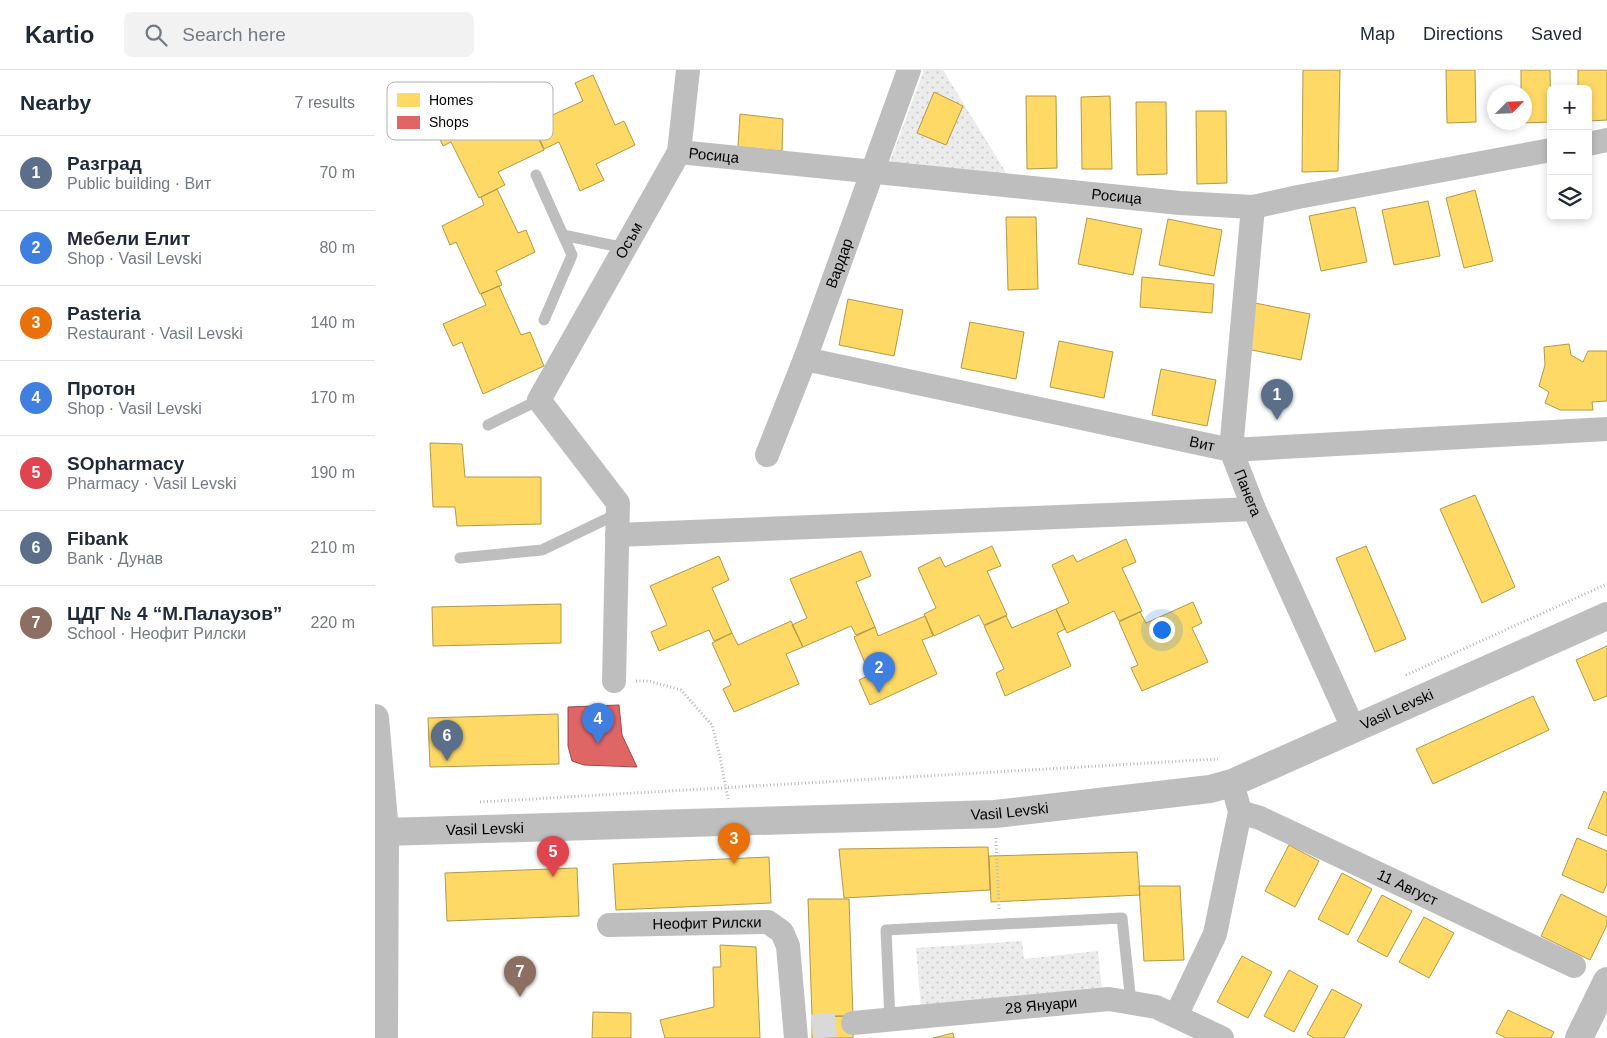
<!DOCTYPE html>
<meta charset="utf-8">
<style>
:root{--surface:#fff;--page:#f2f2f3;--text:#1f2937;--muted:#747a83;--line:#e0e1e3;--accent:#2563eb}
body{margin:0;font-family:Helvetica,sans-serif;background:var(--page);color:var(--text)}
.controls{position:absolute;right:15px;top:15px;display:grid;overflow:hidden;border-radius:8px;box-shadow:0 2px 8px #0003}
.controls button{width:45px;height:45px;display:grid;place-items:center;padding:0;border:0;border-bottom:1px solid var(--line);background:var(--surface);color:var(--text);font:25px sans-serif}
.compass{position:absolute;left:1112px;top:15px;width:45px;height:45px;border-radius:50%;background:var(--surface);box-shadow:0 2px 8px #0003;rotate:66deg}
.you{position:absolute;left:786px;top:559px;width:18px;height:18px;margin:-12px;border:4px solid #fff;border-radius:50%;background:#1a73e8;box-shadow:0 0 0 8px #1a73e833}
.badge{display:grid;place-items:center;width:32px;height:32px;border-radius:50%;background:var(--accent);color:#fff;font-size:16px;font-weight:700}
.pin{position:absolute;translate:-50% -41px;filter:drop-shadow(0 1px 2px #0008)}
.pin::after{content:'';position:absolute;top:26px;width:18px;height:15px;background:inherit;clip-path:polygon(0 0,100% 0,50% 100%)}
.list{margin:0;padding:0;list-style:none}
h2{display:flex;justify-content:space-between;align-items:center;height:65px;margin:0;padding:0 20px;font-size:21px}
h2 small{font-size:16px;font-weight:400;color:var(--muted)}
.list li{display:grid;grid-template-columns:32px 1fr auto;gap:15px;align-items:center;box-sizing:border-box;height:75px;padding:0 20px;border-top:1px solid var(--line)}
.list b{display:block;font-size:19px;white-space:nowrap}
.list p{margin:0;font-size:16px;white-space:nowrap;color:var(--muted)}
.list em{font-size:16px;font-style:normal;color:var(--muted)}
.icon{flex:none;width:28px;height:28px;fill:none;stroke:currentColor;stroke-width:2;stroke-linecap:round;stroke-linejoin:round}
.map{position:relative;flex:none;width:1232px;height:968px;overflow:hidden}
header{display:flex;align-items:center;gap:30px;box-sizing:border-box;height:70px;padding:0 25px;background:var(--surface);border-bottom:1px solid var(--line)}
header strong{font-size:24px}
nav{display:flex;gap:28px;margin-inline-start:auto;font-size:18px}
.search{width:350px;height:45px;background:var(--page);display:flex;align-items:center;gap:12px;box-sizing:border-box;padding:0 18px;border-radius:8px;color:var(--muted);font-size:19px}
main{display:flex}
aside{flex:1;background:var(--surface)}
.map>svg:first-child{display:block}
.grass{fill:url(#grass-dots)}
.homes{fill:#ffd966;stroke:#b29847}
.shops{fill:#e06666;stroke:#9d4747}
.lines{fill:none;stroke-linecap:round;stroke-linejoin:round}
.minor-tunnel{stroke:#d9d9d9;stroke-width:24;stroke-dasharray:24 12;stroke-linecap:butt}
.path{stroke:#b9b9b9;stroke-width:3;stroke-dasharray:1 2.5;stroke-linecap:butt}
.service{stroke:#bebebe;stroke-width:11}
.minor{stroke:#bebebe;stroke-width:24}
.tertiary{stroke:#bebebe;stroke-width:28}
.labels{text-anchor:middle;stroke-width:5;stroke-linejoin:round;paint-order:stroke}
.street-label{font-size:15px;fill:#000;stroke:#fff}
.key{fill:#fff;stroke:#b2b2b2;stroke-width:1}
.key-label{font-size:14px;fill:#000}
</style>
<header>
<strong>Kartio</strong>
<div class="search"><svg class="icon" aria-label="search" viewBox="0 0 24 24"><circle cx="10" cy="10" r="6"/><path d="M15 15l6 6"/></svg>Search here</div>
<nav><a>Map</a><a>Directions</a><a>Saved</a></nav>
</header>
<main>
<aside>
<h2>Nearby<small>7 results</small></h2>
<ul class="list">
<li><span class="badge" style="background:#5c6f8a">1</span><div><b>Разград</b><p>Public building · Вит</p></div><em>70 m</em></li>
<li><span class="badge" style="background:#3f7fe0">2</span><div><b>Мебели Елит</b><p>Shop · Vasil Levski</p></div><em>80 m</em></li>
<li><span class="badge" style="background:#e8710a">3</span><div><b>Pasteria</b><p>Restaurant · Vasil Levski</p></div><em>140 m</em></li>
<li><span class="badge" style="background:#3f7fe0">4</span><div><b>Протон</b><p>Shop · Vasil Levski</p></div><em>170 m</em></li>
<li><span class="badge" style="background:#e0444e">5</span><div><b>SOpharmacy</b><p>Pharmacy · Vasil Levski</p></div><em>190 m</em></li>
<li><span class="badge" style="background:#5c6f8a">6</span><div><b>Fibank</b><p>Bank · Дунав</p></div><em>210 m</em></li>
<li><span class="badge" style="background:#8d6e63">7</span><div><b>ЦДГ № 4 “М.Палаузов”</b><p>School · Неофит Рилски</p></div><em>220 m</em></li>
</ul>
</aside>
<div class="map">
<svg width="1232" height="968" viewBox="0 0 1232 968">
<defs>
<pattern id="grass-dots" width="8" height="8" patternUnits="userSpaceOnUse" patternTransform="scale(1.25)"><rect width="8" height="8" fill="#ececec"/><path d="M2 2h.1M6 6h.1" fill="none" stroke="#c9c9c9" stroke-width="1.8" stroke-linecap="round"/></pattern>
</defs>
<rect width="100%" height="100%" fill="#fff"/>
<path class="grass" d="M549,0H568L633,106L514,94Z
M647,871L649,889L723,881L727,921L546,938L541,878Z"/>
<path class="homes" d="M928,0H965L963,101L927,102Z
M1071,0H1100L1101,52L1072,53Z
M1146,0H1175L1176,52L1146,53L1150,52V22H1146Z
M1203,0H1232V50L1213,51V19H1203Z
M218,5L240,55L249,51L260,75L221,94L229,110L205,121L184,72L169,79L158,54L208,31L200,13Z
M119,12L141,61L157,55L169,80L123,102L130,115L104,128L76,72L68,76L59,55L104,34L98,22Z
M559,22L588,36L571,75L542,63Z
M651,26H681L682,98L652,99Z
M735,26L737,99H707L706,27Z
M761,32H791L792,104L762,105Z
M821,41H851L852,113L822,114Z
M365,44L408,49L407,81L363,77Z
M122,119L143,163L151,160L160,182L121,201L127,215L105,224L81,172L75,175L67,156L109,135L106,127Z
M1100,120L1118,191L1089,198L1071,128Z
M1053,131L1065,186L1019,195L1007,140Z
M980,137L992,192L946,201L934,146Z
M631,147H661L663,219L633,220Z
M712,148L767,159L758,205L703,194Z
M793,149L847,160L839,206L784,195Z
M767,207L839,214L837,243L765,237Z
M124,216L146,265L155,262L169,296L108,324L87,272L78,276L68,254L111,235L106,224Z
M473,229L528,240L519,286L464,275Z
M880,233L935,244L926,290L872,279Z
M595,252L649,262L641,309L586,298Z
M684,271L738,282L729,328L675,317Z
M1194,274L1196,285L1208,292L1213,281H1232V331L1217,332L1218,340H1185L1170,333L1174,322L1164,316L1170,295L1169,277Z
M786,299L841,310L832,356L777,345Z
M55,373L87,374L90,407H166V454L82,456L80,437H58Z
M1100,425L1140,517L1107,533L1065,439Z
M751,469L761,492L747,498L767,541L744,551L739,541L692,563L681,539L694,533L677,495L698,485L702,492Z
M617,476L626,496L612,501L632,545L609,555L604,545L559,566L549,544L561,538L543,498L565,487L570,497Z
M991,476L1031,569L1000,582L961,488Z
M486,481L496,506L481,512L500,557L481,565L476,556L428,577L417,555L432,548L415,509Z
M344,486L354,510L337,518L357,563L339,571L334,560L284,581L276,562L292,555L275,516Z
M818,532L827,553L817,558L833,592L767,621L756,598L763,595L744,552L765,542L771,553Z
M186,534V573L58,576L57,537Z
M681,539L690,559L682,563L696,596L630,626L621,603L629,599L609,556L631,546L637,558Z
M550,546L558,566L547,570L562,604L495,635L484,610L495,605L479,567L500,557L503,566Z
M416,551L428,577L411,584L424,614L359,642L348,619L356,615L337,573L357,563L363,575Z
M1232,576V626L1219,631L1201,590Z
M1158,626L1174,660L1058,714L1041,679Z
M183,644L184,694L55,697L53,648Z
M1229,721L1232,723V766L1213,758Z
M1202,768L1232,781V814L1228,823L1187,805Z
M914,775L944,791L920,837L890,821Z
M613,777L615,820L469,828L464,779Z
M762,782L765,825L616,832L614,786Z
M394,787L396,833L241,840L238,794Z
M202,798L204,846L72,851L70,803Z
M967,803L997,819L973,865L943,849Z
M764,816H805L809,890L769,891Z
M1186,824L1232,847V855L1215,890L1166,866Z
M1007,825L1037,841L1012,887L982,871Z
M433,829H474L478,946H437Z
M1049,847L1079,863L1054,908L1024,892Z
M345,875L381,877L385,968H290L285,950L339,937L338,897H346Z
M867,886L897,902L873,948L842,932Z
M914,900L943,916L919,962L889,946Z
M957,919L987,935L969,968H939L932,964Z
M1133,940L1179,962L1176,968H1131L1121,963Z
M218,942L256,943V968H217Z
M478,946V968H437V947Z
M578,963L579,968H558Z"/>
<path class="shops" d="M244,635L247,665L262,697L209,695L197,691L193,676V637Z"/>
<g class="lines">
<path class="minor-tunnel" d="M437,957L478,953"/>
<path class="path" d="M1031,605L1232,514
M261,611H274L306,620L337,655L345,687L353,729
M105,732L843,689
M621,768L624,839"/>
<path class="service" d="M161,105L197,185L169,250
M188,165L250,178
M113,355L164,330
M85,488L167,480L242,444
M515,950L511,860L747,848L756,933"/>
<g class="minor">
<path d="M1213,74L1232,70"/>
<path id="s1" d="M304,82L805,133L878,137L923,127L1176,80"/>
<path id="s2" d="M878,137L856,380L879,439L979,660"/>
<path id="s3" d="M430,289L856,380L1232,359"/>
<path id="s4" d="M392,385L430,289L534,0"/>
<path d="M242,465L879,439"/>
<path id="s5" d="M239,611L243,433L164,330L304,82L313,0"/>
<path id="s6" d="M865,742L885,748L1199,896"/>
<path id="s7" d="M234,855L393,852L407,862L413,876L421,968"/>
<path d="M801,946L840,864L865,742L861,727"/>
<path id="s8" d="M478,953L734,929L781,937L847,968"/>
</g>
<g class="tertiary">
<path d="M0,648L10,762L9,968"/>
<path id="s9" d="M10,762L620,744L835,719L857,713L1232,546"/>
<path d="M1204,968L1232,911"/>
</g>
</g>
<g class="labels">
<g class="street-label">
<text dy="5" stroke="none"><textPath href="#s1" startOffset="35">Росица</textPath></text>
<text dy="5" stroke="none"><textPath href="#s1" startOffset="440">Росица</textPath></text>
<text dy="5" stroke="none"><textPath href="#s5" startOffset="491">Осъм</textPath></text>
<text dy="5" stroke="none"><textPath href="#s4" startOffset="205">Вардар</textPath></text>
<text dy="5" stroke="none"><textPath href="#s3" startOffset="406">Вит</textPath></text>
<text dy="5" stroke="none"><textPath href="#s2" startOffset="290">Панега</textPath></text>
<text dy="5" stroke="none"><textPath href="#s9" startOffset="1030">Vasil Levski</textPath></text>
<text dy="5" stroke="none"><textPath href="#s9" startOffset="625">Vasil Levski</textPath></text>
<text dy="5" stroke="none"><textPath href="#s9" startOffset="100">Vasil Levski</textPath></text>
<text dy="5" stroke="none"><textPath href="#s6" startOffset="184">11 Август</textPath></text>
<text dy="5" stroke="none"><textPath href="#s7" startOffset="98">Неофит Рилски</textPath></text>
<text dy="5" stroke="none"><textPath href="#s8" startOffset="189">28 Януари</textPath></text>
</g>
</g>
<rect x="12" y="12" width="166" height="58" rx="8" class="key"/>
<rect x="22" y="23" width="23" height="14" fill="#ffd966"/>
<rect x="22" y="46" width="23" height="13" fill="#e06666"/>
<g class="key-label">
<text x="54" y="35">Homes</text>
<text x="54" y="57">Shops</text>
</g>
</svg>
<div class="controls">
<button>+</button>
<button>−</button>
<button><svg class="icon" aria-label="layers" viewBox="0 0 24 24"><path d="M12 4l9 5-9 5-9-5zM3 14l9 5 9-5"/></svg></button>
</div>
<svg class="compass" viewBox="-18 -18 36 36"><path d="M0-13l5 13h-10z" fill="#e53935"/><path d="M0 13l5-13h-10z" fill="#747a83"/></svg>
<div class="you"></div>
<div class="pin badge" style="left:902px;top:350px;background:#5c6f8a">1</div>
<div class="pin badge" style="left:504px;top:623px;background:#3f7fe0">2</div>
<div class="pin badge" style="left:359px;top:794px;background:#e8710a">3</div>
<div class="pin badge" style="left:223px;top:674px;background:#3f7fe0">4</div>
<div class="pin badge" style="left:178px;top:807px;background:#e0444e">5</div>
<div class="pin badge" style="left:72px;top:691px;background:#5c6f8a">6</div>
<div class="pin badge" style="left:145px;top:927px;background:#8d6e63">7</div>
</div>
</main>
